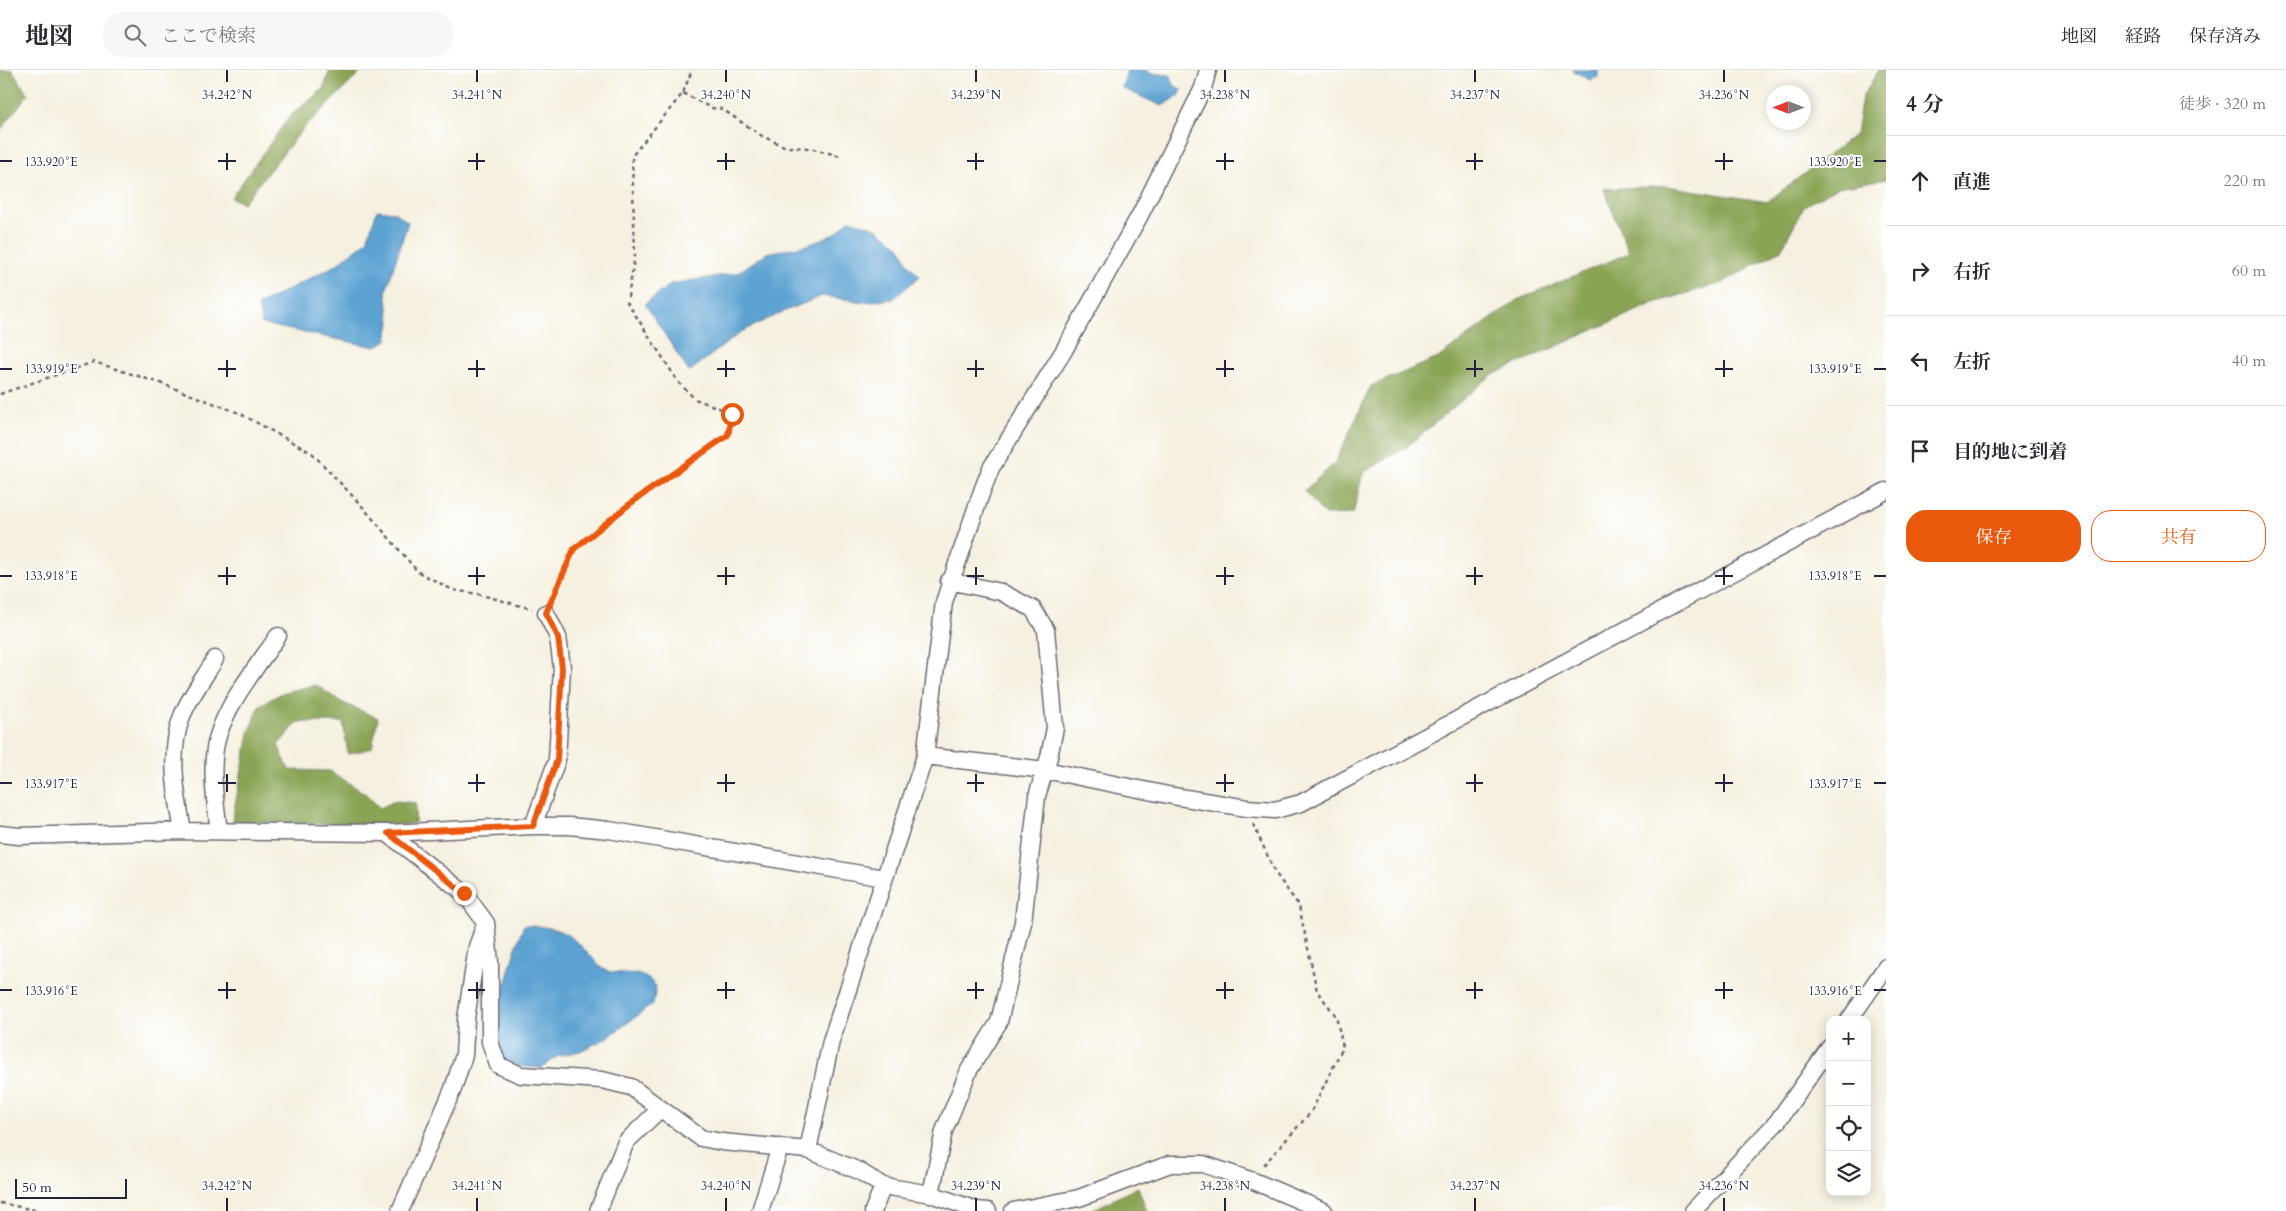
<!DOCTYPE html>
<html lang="ja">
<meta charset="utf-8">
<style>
:root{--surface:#fff;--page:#f7f7f7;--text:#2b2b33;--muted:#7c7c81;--line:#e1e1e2;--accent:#ea580c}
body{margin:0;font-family:Cardo,"Noto Serif JP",serif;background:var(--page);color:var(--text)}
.controls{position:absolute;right:15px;bottom:15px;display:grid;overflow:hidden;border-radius:10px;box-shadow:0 2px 12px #0003}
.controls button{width:45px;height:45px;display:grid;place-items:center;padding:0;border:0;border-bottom:1px solid var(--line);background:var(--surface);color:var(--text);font:25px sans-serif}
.compass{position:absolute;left:1766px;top:15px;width:45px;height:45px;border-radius:50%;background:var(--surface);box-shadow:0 2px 12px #0003;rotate:270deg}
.scale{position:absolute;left:15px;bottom:12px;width:112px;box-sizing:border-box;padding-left:5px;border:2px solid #22223b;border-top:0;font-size:14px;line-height:18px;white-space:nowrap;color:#22223b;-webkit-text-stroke:4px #fff;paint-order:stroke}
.stop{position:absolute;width:15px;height:15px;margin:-11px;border:4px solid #ea580c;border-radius:50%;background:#fff}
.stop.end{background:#ea580c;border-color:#fff;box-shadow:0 1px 5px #0008}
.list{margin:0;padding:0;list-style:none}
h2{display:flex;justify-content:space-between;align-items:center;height:65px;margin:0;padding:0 20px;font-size:21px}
h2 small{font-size:16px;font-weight:400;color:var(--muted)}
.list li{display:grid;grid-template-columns:32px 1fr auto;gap:15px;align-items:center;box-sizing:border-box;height:90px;padding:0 20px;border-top:1px solid var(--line)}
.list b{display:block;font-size:19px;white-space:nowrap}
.list em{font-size:16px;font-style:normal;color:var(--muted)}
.actions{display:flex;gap:10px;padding:15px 20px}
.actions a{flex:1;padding:11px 0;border:1px solid var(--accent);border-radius:20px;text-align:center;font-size:18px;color:var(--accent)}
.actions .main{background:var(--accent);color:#fff}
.icon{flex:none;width:28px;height:28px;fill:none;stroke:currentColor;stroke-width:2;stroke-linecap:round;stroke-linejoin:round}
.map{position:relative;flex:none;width:1886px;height:1141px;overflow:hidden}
header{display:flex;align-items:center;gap:30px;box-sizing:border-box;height:70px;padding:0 25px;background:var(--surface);border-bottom:1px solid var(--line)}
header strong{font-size:24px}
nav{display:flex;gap:28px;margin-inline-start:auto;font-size:18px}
.search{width:350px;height:45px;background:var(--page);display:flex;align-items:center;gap:12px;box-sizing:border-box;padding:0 18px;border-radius:20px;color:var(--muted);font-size:19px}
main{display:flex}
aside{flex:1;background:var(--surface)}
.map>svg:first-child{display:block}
.forest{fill:#8aa455;stroke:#566348}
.water{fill:#5ca2d2;stroke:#3f6286}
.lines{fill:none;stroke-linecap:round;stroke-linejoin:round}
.minor-casing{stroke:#6c6a74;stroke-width:19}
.path{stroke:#6c6a74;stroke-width:2.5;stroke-dasharray:4 4;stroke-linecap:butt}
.minor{stroke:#fff;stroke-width:16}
.route{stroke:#ea580c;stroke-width:6}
.ticks{fill:none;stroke:#22223b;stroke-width:2}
.ticks-label{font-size:12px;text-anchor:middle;fill:#22223b;stroke:#fff;stroke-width:4;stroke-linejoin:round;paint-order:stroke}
</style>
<header>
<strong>地図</strong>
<div class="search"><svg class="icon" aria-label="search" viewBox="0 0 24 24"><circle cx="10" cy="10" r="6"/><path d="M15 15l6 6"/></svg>ここで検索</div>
<nav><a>地図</a><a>経路</a><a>保存済み</a></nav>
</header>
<main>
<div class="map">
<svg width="1886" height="1141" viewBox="0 0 1886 1141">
<rect width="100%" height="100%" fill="#fff"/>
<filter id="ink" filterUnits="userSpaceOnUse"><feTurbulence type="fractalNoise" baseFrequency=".02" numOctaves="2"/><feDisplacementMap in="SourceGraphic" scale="10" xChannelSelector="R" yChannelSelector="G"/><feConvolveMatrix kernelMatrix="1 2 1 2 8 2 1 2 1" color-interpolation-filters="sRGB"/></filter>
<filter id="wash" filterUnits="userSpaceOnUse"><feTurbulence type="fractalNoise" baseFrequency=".0096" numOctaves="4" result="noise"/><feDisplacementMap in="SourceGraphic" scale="20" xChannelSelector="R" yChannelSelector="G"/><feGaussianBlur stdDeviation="1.12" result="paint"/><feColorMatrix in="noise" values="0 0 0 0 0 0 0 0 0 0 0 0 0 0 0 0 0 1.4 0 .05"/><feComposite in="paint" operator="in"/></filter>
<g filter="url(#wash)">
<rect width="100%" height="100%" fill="#f5f0df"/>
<path class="forest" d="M0,0H12L28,24L0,61Z
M330,0H363L303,59L243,133L231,128L289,47L323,19Z
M1879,0H1886V109L1838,117L1804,136L1781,180L1722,213L1654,233L1492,305L1405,378L1363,403L1353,444L1325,445L1304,421L1335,393L1371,316L1438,288L1517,230L1629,183L1604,119L1666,116L1767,132L1856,64L1862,27Z
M316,615L341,632L378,648L372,678L348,684L343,652H298L278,675L289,700L330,701L366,724L380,738L395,731L416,733L415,753L389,756L232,751L249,663L260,635L284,622Z
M1138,1117L1147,1141H1090Z"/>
<path class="water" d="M1127,0H1148L1149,3L1170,5L1174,15L1182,20L1179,26L1162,36L1122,18Z
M1572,0H1598V7L1590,10Z
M377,140L394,142L408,152L386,221L390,252L387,270L375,277L262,254L258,235L336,195L367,171Z
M849,150L876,158L900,177L909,195L920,206L893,229L864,232L822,226L778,244L741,262L689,302L645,234L671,214L737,203L767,183L808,175L836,163Z
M524,855C557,857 566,860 589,884C593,888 597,895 602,898C618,909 638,895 656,916L653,934L607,968L580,981L558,986L542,998C532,997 517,998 509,992C483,971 514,881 524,855Z"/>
</g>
<g filter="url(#ink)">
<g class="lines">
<defs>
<path id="minor" d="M925,686L1045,700L1173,726L1247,738L1275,740L1301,733L1886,421
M533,756L557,690L562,598L558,567L546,543
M183,761C176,723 168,683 182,646C190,626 205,607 215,589
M219,761C216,737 212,712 214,688C216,645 255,600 278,566
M387,763L464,823L486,853L490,892V972L498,995L521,1005L602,1010L631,1017L701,1068L722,1072L808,1080L859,1101L883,1116L931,1124L976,1140L988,1141
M0,764L19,766L183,761L387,763L533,756H569L609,760L884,808
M1849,950L1886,897
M808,1080L831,971L925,686L944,532L982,421L991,398L1063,282L1140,145L1203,18L1208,0
M931,1124L944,1061L969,1000L999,952L1023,852L1037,726L1049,687L1055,658L1046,560L1033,539L1001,522L949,511
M400,1141L453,1019L464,985L466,949L477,877L484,857
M598,1141L626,1072L660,1039
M760,1141L780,1077
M873,1141L883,1116
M1013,1141L1079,1128L1170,1094H1203L1256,1112L1324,1141
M1693,1141L1777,1052L1830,977"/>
</defs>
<use href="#minor" class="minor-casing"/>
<path class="path" d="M683,23L711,38L722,39L762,66L786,77L810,78L840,86
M0,324L94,292L160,313L239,343L312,383L361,435L418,502L453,520L478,524L532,539
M552,529L574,479L631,433L728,365L732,343L695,329L679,313L627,232L635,186L632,86L683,23L692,0
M1253,754L1276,804L1299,836L1317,921L1336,946L1343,977L1311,1042L1261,1098
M0,1133L40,1141"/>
<use href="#minor" class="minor"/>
</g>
</g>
<g class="lines" filter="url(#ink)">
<path class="route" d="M464,823L388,763L533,756L557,690L562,598L558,567L546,543L574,479L631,433L728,365L732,344"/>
</g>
<path class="ticks" d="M227,0V12M477,0V12M726,0V12M976,0V12M1225,0V12M1475,0V12M1724,0V12M227,83V100M477,83V100M726,83V100M976,83V100M1225,83V100M1475,83V100M1724,83V100M0,91H12M218,91H236M468,91H485M717,91H735M967,91H984M1216,91H1234M1466,91H1483M1715,91H1733M1874,91H1886M227,290V307M477,290V307M726,290V307M976,290V307M1225,290V307M1475,290V307M1724,290V307M0,299H12M218,299H236M468,299H485M717,299H735M967,299H984M1216,299H1234M1466,299H1483M1715,299H1733M1874,299H1886M227,497V515M477,497V515M726,497V515M976,497V515M1225,497V515M1475,497V515M1724,497V515M0,506H12M218,506H236M468,506H485M717,506H735M967,506H984M1216,506H1234M1466,506H1483M1715,506H1733M1874,506H1886M227,704V722M477,704V722M726,704V722M976,704V722M1225,704V722M1475,704V722M1724,704V722M0,713H12M218,713H236M468,713H485M717,713H735M967,713H984M1216,713H1234M1466,713H1483M1715,713H1733M1874,713H1886M227,912V929M477,912V929M726,912V929M976,912V929M1225,912V929M1475,912V929M1724,912V929M0,920H12M218,920H236M468,920H485M717,920H735M967,920H984M1216,920H1234M1466,920H1483M1715,920H1733M1874,920H1886M227,1128V1141M477,1128V1141M726,1128V1141M976,1128V1141M1225,1128V1141M1475,1128V1141M1724,1128V1141"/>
<g class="ticks-label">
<text x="227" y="29">34.242°N</text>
<text x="477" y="29">34.241°N</text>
<text x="726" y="29">34.240°N</text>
<text x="976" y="29">34.239°N</text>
<text x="1225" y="29">34.238°N</text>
<text x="1475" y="29">34.237°N</text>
<text x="1724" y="29">34.236°N</text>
<text x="1835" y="96">133.920°E</text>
<text x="51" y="96">133.920°E</text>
<text x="1835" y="303">133.919°E</text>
<text x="51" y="303">133.919°E</text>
<text x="1835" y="510">133.918°E</text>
<text x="51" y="510">133.918°E</text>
<text x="1835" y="718">133.917°E</text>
<text x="51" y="718">133.917°E</text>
<text x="1835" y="925">133.916°E</text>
<text x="51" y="925">133.916°E</text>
<text x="227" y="1120">34.242°N</text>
<text x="477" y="1120">34.241°N</text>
<text x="726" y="1120">34.240°N</text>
<text x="976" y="1120">34.239°N</text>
<text x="1225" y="1120">34.238°N</text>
<text x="1475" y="1120">34.237°N</text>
<text x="1724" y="1120">34.236°N</text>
</g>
</svg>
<div class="controls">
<button>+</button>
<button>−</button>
<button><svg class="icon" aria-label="locate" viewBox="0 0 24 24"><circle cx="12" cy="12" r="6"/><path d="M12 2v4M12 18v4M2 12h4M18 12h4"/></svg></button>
<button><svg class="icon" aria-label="layers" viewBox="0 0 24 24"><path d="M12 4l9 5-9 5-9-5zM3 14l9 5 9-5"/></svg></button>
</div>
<svg class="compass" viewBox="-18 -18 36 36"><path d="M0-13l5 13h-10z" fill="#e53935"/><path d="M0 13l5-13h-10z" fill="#7c7c81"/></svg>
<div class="scale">50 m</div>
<div class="stop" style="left:732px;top:344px"></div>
<div class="stop end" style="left:464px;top:823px"></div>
</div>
<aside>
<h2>4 分<small>徒歩 · 320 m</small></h2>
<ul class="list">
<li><svg class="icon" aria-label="ahead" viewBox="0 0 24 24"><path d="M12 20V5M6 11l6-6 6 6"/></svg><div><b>直進</b></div><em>220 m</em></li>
<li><svg class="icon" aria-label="right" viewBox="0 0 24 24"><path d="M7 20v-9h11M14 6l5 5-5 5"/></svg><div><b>右折</b></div><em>60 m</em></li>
<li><svg class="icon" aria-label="left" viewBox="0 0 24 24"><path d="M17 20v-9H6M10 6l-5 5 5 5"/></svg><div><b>左折</b></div><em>40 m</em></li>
<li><svg class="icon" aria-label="arrive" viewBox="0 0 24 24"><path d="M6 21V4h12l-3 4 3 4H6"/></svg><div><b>目的地に到着</b></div></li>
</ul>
<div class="actions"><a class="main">保存</a><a>共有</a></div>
</aside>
</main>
